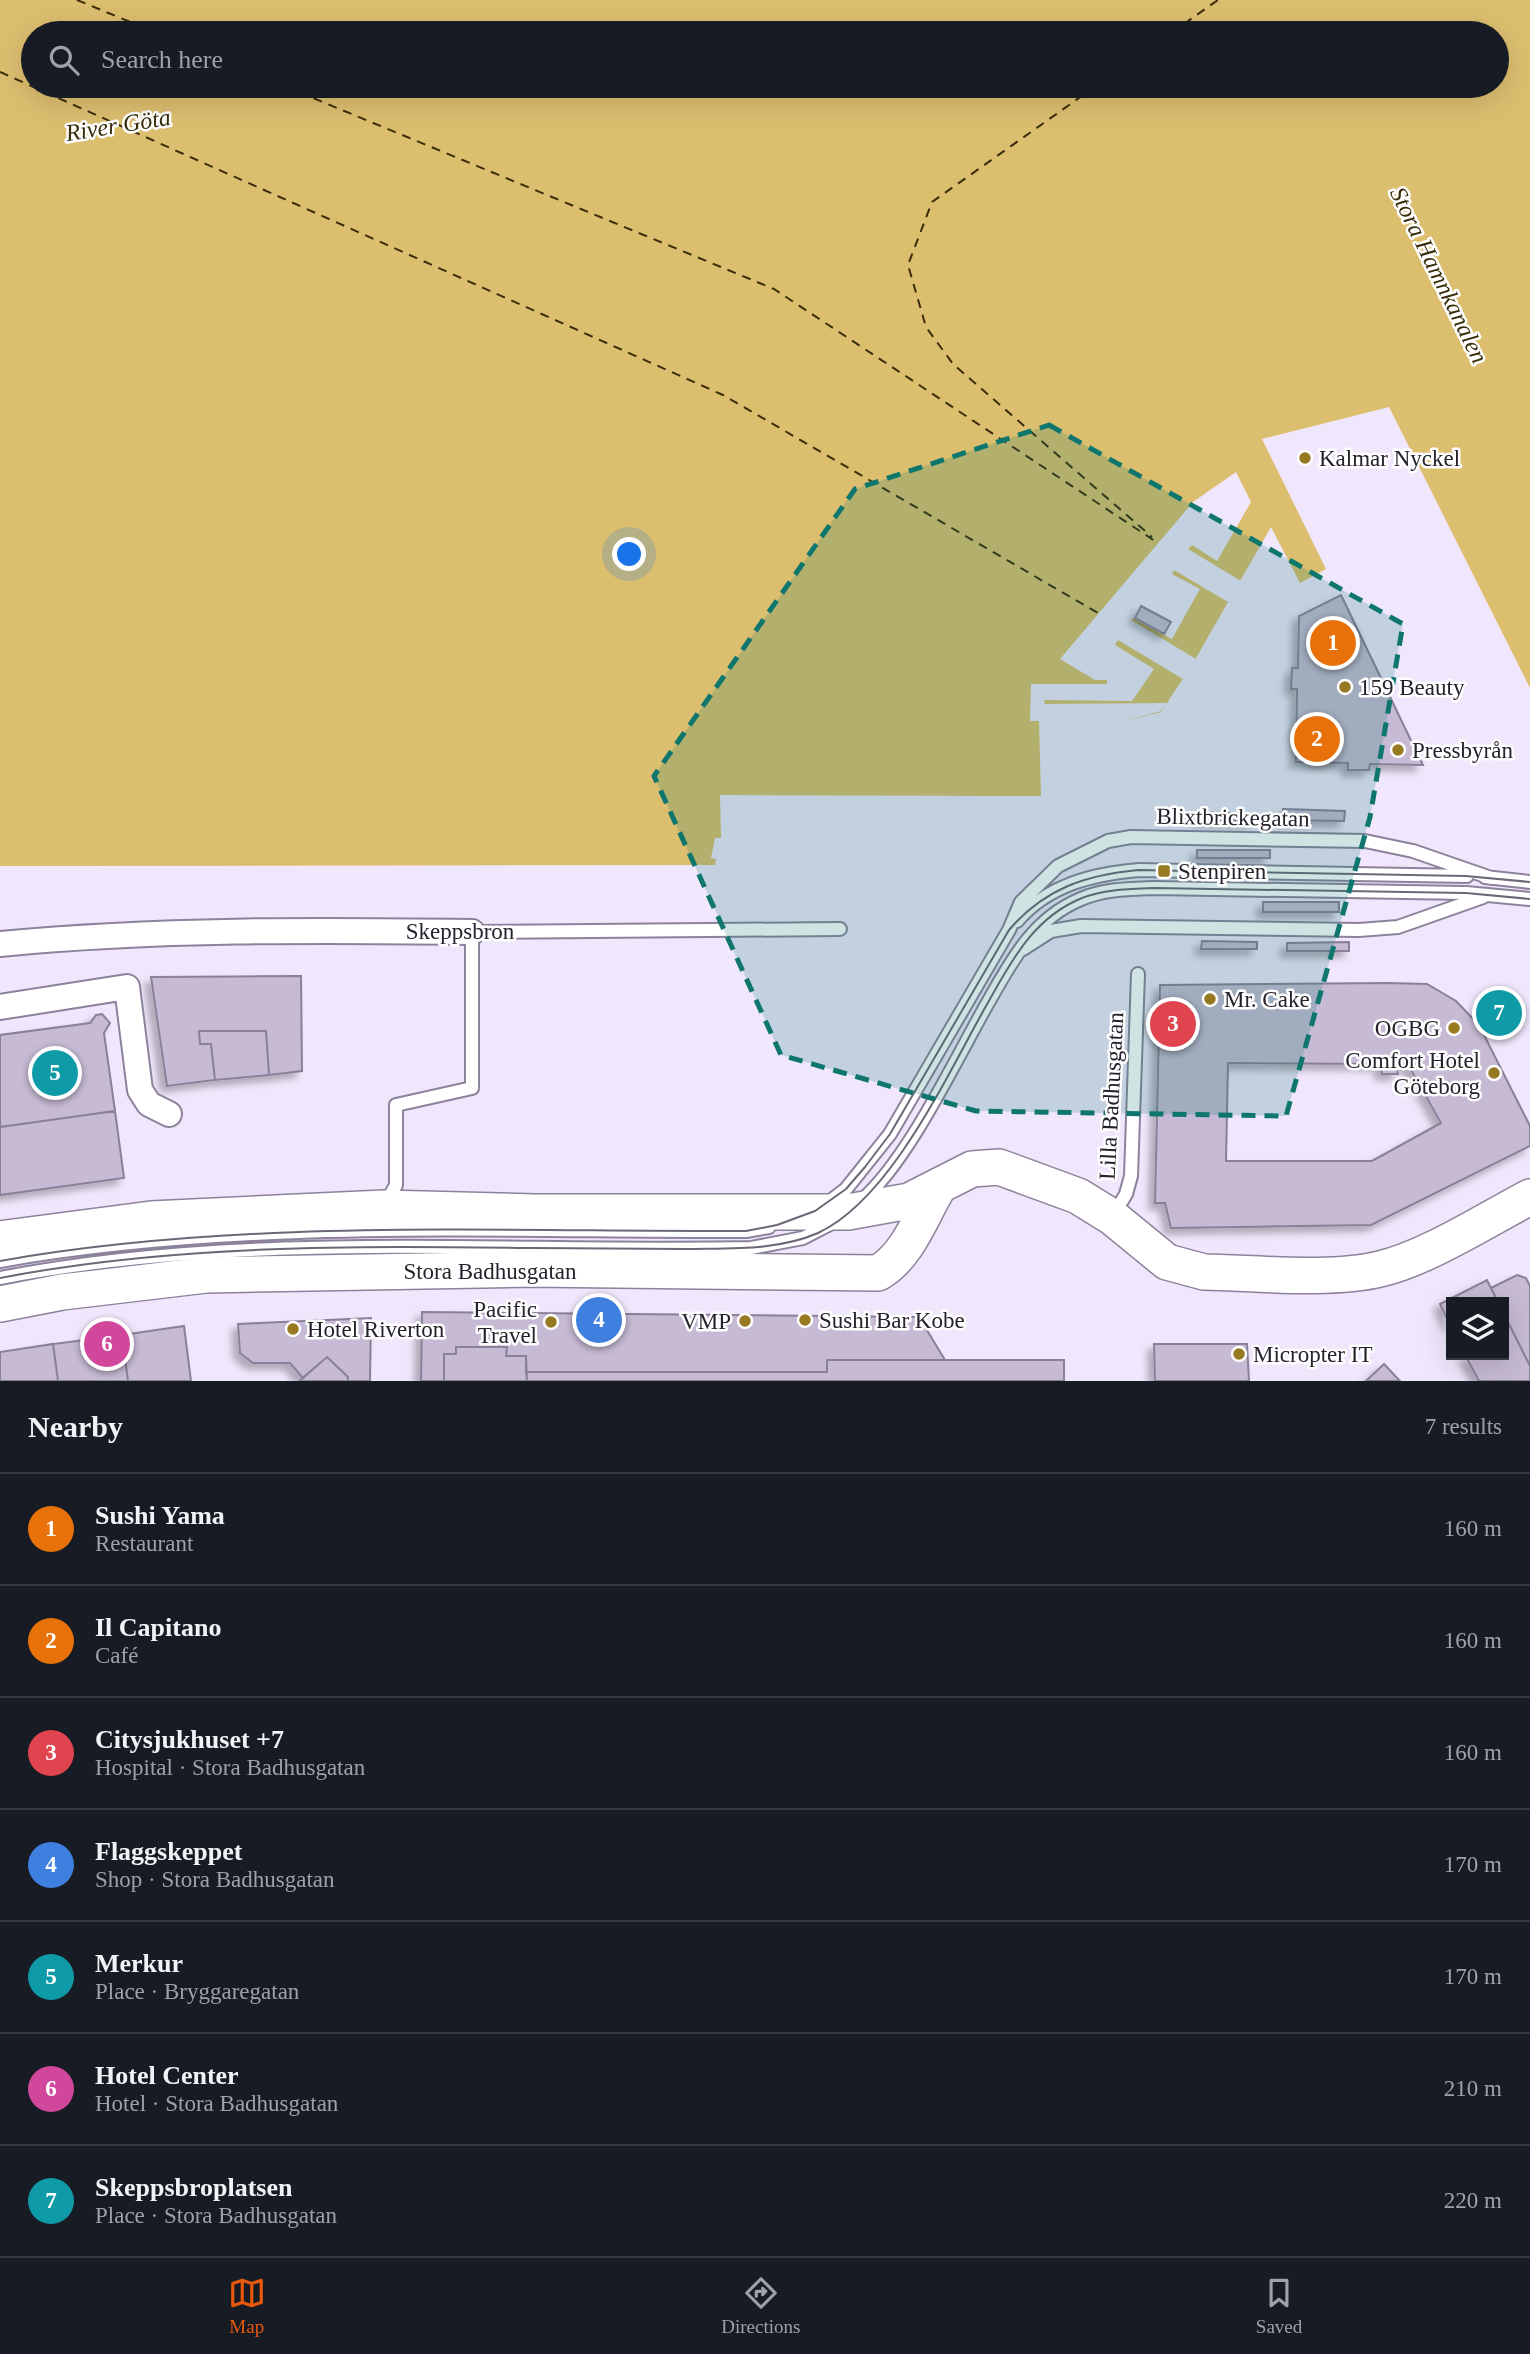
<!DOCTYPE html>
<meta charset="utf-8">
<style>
:root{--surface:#171b24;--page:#20242c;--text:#f1f3f6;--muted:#9ea1a6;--line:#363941;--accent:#ea580c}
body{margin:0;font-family:"Times New Roman",serif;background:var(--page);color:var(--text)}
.controls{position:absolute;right:21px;bottom:21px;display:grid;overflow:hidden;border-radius:0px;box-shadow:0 7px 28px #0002}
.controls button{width:63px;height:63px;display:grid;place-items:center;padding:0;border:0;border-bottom:2px solid var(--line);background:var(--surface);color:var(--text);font:35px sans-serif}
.you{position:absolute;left:630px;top:555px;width:24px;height:24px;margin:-18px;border:5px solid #fff;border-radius:50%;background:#1a73e8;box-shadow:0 0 0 10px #1a73e833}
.badge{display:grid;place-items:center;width:46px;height:46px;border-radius:50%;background:var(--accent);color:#fff;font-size:23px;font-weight:700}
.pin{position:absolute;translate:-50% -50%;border:4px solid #fff;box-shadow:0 2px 7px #0006}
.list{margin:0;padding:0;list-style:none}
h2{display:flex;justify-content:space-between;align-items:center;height:91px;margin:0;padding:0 28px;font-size:30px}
h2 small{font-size:23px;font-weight:400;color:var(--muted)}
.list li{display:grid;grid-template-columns:46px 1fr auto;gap:21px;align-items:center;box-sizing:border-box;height:112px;padding:0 28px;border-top:2px solid var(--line)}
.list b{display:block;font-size:26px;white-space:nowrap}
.list p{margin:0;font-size:23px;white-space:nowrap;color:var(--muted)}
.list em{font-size:23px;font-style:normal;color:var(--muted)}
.icon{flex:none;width:38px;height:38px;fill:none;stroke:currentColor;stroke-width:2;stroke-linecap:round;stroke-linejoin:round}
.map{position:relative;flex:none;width:1530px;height:1381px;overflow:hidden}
.search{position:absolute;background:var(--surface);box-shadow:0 7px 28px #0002;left:21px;right:21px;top:21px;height:77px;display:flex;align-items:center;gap:18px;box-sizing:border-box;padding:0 24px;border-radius:38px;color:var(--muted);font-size:26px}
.sheet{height:875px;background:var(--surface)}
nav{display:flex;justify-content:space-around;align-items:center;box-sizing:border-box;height:98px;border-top:2px solid var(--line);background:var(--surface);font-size:19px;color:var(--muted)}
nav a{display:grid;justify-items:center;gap:4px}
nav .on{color:var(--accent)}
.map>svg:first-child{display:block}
.water{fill:#dcbe6f;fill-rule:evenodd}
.pier{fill:#f0e7fc}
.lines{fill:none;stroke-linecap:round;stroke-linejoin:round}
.ferry{stroke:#3a2d0a;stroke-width:2;stroke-dasharray:9 7;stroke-linecap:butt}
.building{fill:#c6bad4;stroke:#8a8098;stroke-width:2;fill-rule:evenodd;filter:url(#shadow)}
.lane-casing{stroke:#8d829b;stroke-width:16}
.street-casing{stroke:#8d829b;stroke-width:28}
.secondary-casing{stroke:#8d829b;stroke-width:38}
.lane{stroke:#fff;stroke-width:12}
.street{stroke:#fff;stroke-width:24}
.secondary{stroke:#fff;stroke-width:35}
.tram{stroke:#6d6775;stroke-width:2}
.marked{fill:#0f766e;fill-opacity:0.2;stroke:#0f766e;stroke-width:5;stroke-dasharray:14 9;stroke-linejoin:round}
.poi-dot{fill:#977921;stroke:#fff;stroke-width:2.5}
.labels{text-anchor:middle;stroke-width:5;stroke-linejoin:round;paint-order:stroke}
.poi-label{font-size:23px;fill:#26222c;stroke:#fff;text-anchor:start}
.street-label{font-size:23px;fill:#26222c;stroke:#fff}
.water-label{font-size:24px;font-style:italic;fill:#3a2d0a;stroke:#fff}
</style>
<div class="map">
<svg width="1530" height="1381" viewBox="0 0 1530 1381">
<defs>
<filter id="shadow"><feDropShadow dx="-6" dy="6" stdDeviation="3.5" flood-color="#0004"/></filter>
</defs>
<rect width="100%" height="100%" fill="#f0e7fc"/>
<path class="water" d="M0,0H1530V688L1389,407L1262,439L1326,569L1300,583L1271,527L1192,665L1161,712L1126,721L1039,720L1041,796L720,795L721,838H715L711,858L716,859L715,865L0,866ZM33,33H1497V86H33Z"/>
<path class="pier" d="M1236,472L1251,502L1217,561L1192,545L1188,549L1241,581L1228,602L1174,570L1172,574L1200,589L1172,639L1133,618L1131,620L1196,659L1183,679L1118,640L1115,645L1154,669L1132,701L1044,700L1045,704L1167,703L1161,711L1126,721H1030L1031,684H1107V680H1095L1060,659L1193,502Z"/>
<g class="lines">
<path class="ferry" d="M77,0L157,33
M1171,33L1218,0
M0,72L723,395L1098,613
M284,86L774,289L1158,543
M1096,86L932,202L908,265L926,327L953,364L1152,537"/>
</g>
<path class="building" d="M1341,595L1405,728L1423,765L1370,764L1369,770H1348V763L1296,762L1297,689H1291L1292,668H1298L1299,616Z
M1141,606L1171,622L1164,634L1135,618Z
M1283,809L1345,811L1344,821L1282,820Z
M1199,812L1254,814V821L1198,819Z
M1197,850H1270V858H1197Z
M1263,902H1339V912H1263Z
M1202,941L1257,942V949H1201Z
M1349,942V951H1287V943Z
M301,976L302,1071L269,1075L266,1031H199L200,1044H211L215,1080L167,1086L151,977Z
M1389,983L1427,984L1456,1001L1479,1025L1530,1126V1146L1371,1225L1171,1228L1165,1203H1155L1160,985ZM1228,1063L1380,1064L1382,1074H1398L1396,1063H1401L1410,1068L1441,1123L1372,1161H1226Z
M102,1014L110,1023L104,1033L115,1111L0,1127V1035L90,1023L96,1015Z
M199,1031H266L269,1075L215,1080L211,1044H200Z
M115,1111L124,1178L0,1195V1127Z
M1517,1275L1526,1278L1530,1286V1366L1504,1314V1302H1498L1491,1288Z
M1487,1280L1498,1302H1451V1327L1440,1304Z
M422,1312L919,1317L945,1360H827V1372H526V1356H506L507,1347H456V1354H444V1381H421Z
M1504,1314L1530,1366V1381H1479L1465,1355H1504Z
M371,1318L370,1381H348V1377L327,1357L303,1378L290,1363H253L240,1353L238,1324Z
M184,1326L191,1381H128L122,1335Z
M122,1335L128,1381H58L53,1344Z
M53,1344L58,1381H0V1352Z
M1154,1344H1247L1249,1381H1155Z
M456,1347H507L506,1356H526L527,1381H444V1354H456Z
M327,1357L348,1377V1381H299Z
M827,1360H1064V1381H527L526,1372H827Z
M1384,1364L1400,1381H1366Z"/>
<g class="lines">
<defs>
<path id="lane" d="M1485,877L1530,882
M1017,921C1048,885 1092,874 1139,870L1467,876
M1023,949L1051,931L1081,926L1359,930L1398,927L1483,897
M861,1201C909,1160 957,1056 990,999C1013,958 1035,918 1081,899C1104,889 1129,889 1154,888L1466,893L1530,899
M385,1205L396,1185V1105L472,1088V932L840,929
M825,1205L846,1189L890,1134L1009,930L1021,902L1058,866L1108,841L1131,837L1365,841L1413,851L1491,878
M1114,1214L1126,1194L1131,1176L1138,974
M0,1261C242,1218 500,1232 746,1231L769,1227
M0,1278C247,1230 501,1253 751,1248L803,1238L836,1221"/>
<path id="street" d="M0,944C157,929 315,930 472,932
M0,1007L127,987L140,1090L149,1104L169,1114"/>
<path id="secondary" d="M0,1239L151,1219L384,1208L534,1212H848L909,1201L972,1169L999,1167L1078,1196L1112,1217L1167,1262L1204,1272C1257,1273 1330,1281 1380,1269C1427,1258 1486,1220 1530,1197
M0,1304L62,1292L206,1275L532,1269L878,1273C908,1256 921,1216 938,1188"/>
</defs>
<use href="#lane" class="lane-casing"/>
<use href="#street" class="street-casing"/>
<use href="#secondary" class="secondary-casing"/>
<use href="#lane" class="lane"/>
<use href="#street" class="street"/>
<use href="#secondary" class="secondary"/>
<path class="tram" d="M0,1261C242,1218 500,1232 746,1231L777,1225L815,1211L846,1189L865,1167L890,1134L1009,930C1044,889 1085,875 1138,870L1466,876L1530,882
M0,1278C175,1244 355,1246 532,1248C584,1248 635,1249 686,1249C729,1248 777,1251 818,1233C893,1198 949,1070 990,999C1013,958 1035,917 1082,898C1105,889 1130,889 1154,888L1466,893L1530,899"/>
</g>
<path class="marked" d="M1049,425L1403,624L1370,817L1286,1116L976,1111L781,1055L654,776L855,489Z"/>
<g class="poi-dot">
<circle cx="1305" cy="458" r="7"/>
<circle cx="1345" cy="687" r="7"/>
<circle cx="1398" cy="750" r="7"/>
<rect x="1157" y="864" width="14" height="14" rx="3.5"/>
<circle cx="1210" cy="999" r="7"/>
<circle cx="1454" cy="1028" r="7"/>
<circle cx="1494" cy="1073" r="7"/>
<circle cx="805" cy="1320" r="7"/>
<circle cx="745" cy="1321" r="7"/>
<circle cx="551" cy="1322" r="7"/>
<circle cx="293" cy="1329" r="7"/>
<circle cx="1239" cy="1354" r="7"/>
</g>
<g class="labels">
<g class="poi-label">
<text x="1319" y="466">Kalmar Nyckel</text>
<text x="1359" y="695">159 Beauty</text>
<text x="1412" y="758">Pressbyrån</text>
<text x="1178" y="879">Stenpiren</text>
<text x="1224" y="1007">Mr. Cake</text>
<text x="1440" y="1036" text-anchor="end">OGBG</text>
<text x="1480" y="1068" text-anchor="end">Comfort Hotel<tspan x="1480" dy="26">Göteborg</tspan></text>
<text x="537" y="1317" text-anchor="end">Pacific<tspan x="537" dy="26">Travel</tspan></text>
<text x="819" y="1328">Sushi Bar Kobe</text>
<text x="731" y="1329" text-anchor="end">VMP</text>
<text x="307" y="1337">Hotel Riverton</text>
<text x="1253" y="1362">Micropter IT</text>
</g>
<g class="street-label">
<text transform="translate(1233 817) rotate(1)" y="8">Blixtbrickegatan</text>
<text x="460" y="939">Skeppsbron</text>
<text transform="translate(1111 1096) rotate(-87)" y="8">Lilla Badhusgatan</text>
<text x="490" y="1279">Stora Badhusgatan</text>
</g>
<g class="water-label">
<text transform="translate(118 125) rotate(-9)" y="8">River Göta</text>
<text transform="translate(1439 275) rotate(64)" y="8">Stora Hamnkanalen</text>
</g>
</g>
</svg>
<div class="controls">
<button><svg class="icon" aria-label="layers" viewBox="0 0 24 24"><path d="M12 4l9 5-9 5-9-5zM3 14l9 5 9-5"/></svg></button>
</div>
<div class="you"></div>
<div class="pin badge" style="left:1333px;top:643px;background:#e8710a">1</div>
<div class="pin badge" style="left:1317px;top:739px;background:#e8710a">2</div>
<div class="pin badge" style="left:1173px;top:1024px;background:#e0444e">3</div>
<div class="pin badge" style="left:599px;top:1320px;background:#3f7fe0">4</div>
<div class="pin badge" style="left:55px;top:1073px;background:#0f9aa8">5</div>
<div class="pin badge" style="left:107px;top:1344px;background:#d1479c">6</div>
<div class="pin badge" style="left:1499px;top:1013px;background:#0f9aa8">7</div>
<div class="search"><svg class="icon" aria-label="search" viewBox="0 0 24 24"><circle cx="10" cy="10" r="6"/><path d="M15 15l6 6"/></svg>Search here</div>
</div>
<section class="sheet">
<h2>Nearby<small>7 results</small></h2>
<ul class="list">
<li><span class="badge" style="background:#e8710a">1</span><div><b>Sushi Yama</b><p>Restaurant</p></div><em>160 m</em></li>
<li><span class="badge" style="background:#e8710a">2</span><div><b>Il Capitano</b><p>Café</p></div><em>160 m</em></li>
<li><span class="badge" style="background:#e0444e">3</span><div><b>Citysjukhuset +7</b><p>Hospital · Stora Badhusgatan</p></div><em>160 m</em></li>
<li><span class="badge" style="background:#3f7fe0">4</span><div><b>Flaggskeppet</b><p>Shop · Stora Badhusgatan</p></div><em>170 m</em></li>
<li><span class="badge" style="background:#0f9aa8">5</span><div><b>Merkur</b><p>Place · Bryggaregatan</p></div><em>170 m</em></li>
<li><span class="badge" style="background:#d1479c">6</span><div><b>Hotel Center</b><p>Hotel · Stora Badhusgatan</p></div><em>210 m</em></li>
<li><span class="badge" style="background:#0f9aa8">7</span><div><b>Skeppsbroplatsen</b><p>Place · Stora Badhusgatan</p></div><em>220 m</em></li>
</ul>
</section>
<nav>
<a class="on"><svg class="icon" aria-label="map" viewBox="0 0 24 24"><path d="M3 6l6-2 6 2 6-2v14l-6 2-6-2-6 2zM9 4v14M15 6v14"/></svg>Map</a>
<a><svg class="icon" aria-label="directions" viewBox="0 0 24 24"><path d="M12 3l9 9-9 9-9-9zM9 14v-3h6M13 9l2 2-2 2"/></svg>Directions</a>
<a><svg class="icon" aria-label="saved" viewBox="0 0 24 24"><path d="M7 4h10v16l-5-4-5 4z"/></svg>Saved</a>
</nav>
